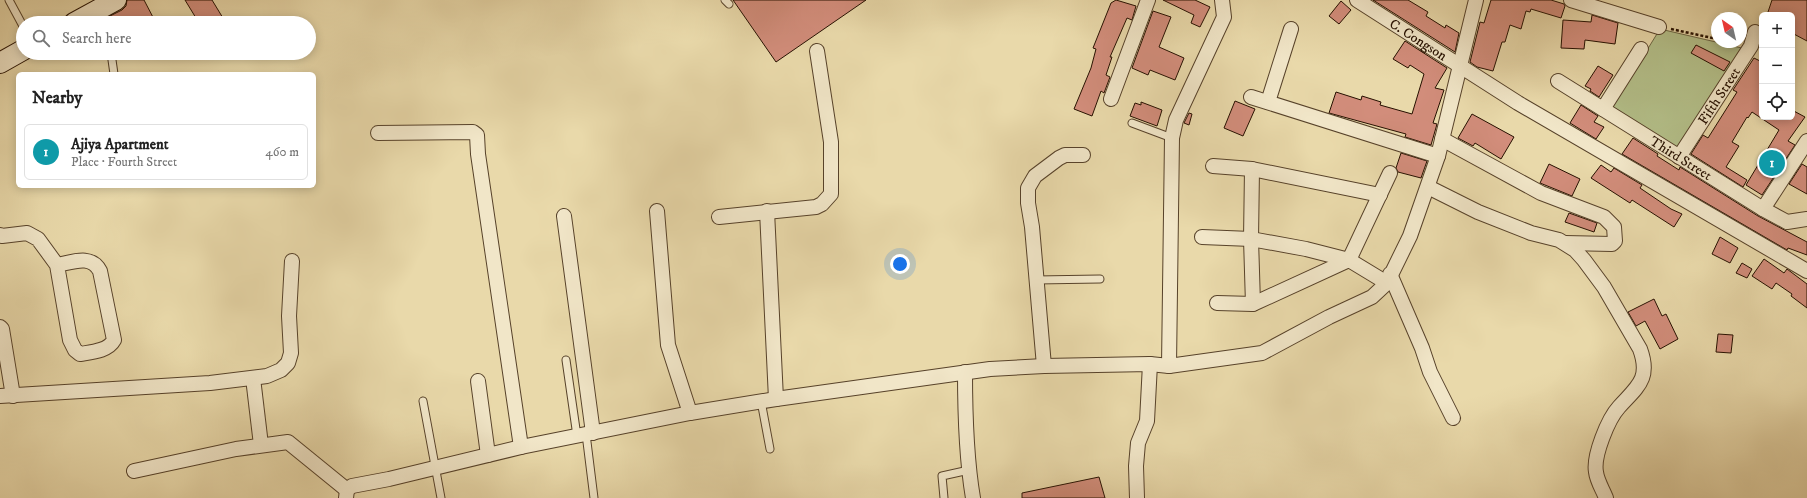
<!DOCTYPE html>
<meta charset="utf-8">
<style>
:root{--surface:#fff;--page:#f6f6f6;--text:#222;--muted:#767676;--line:#e0e0e0;--accent:#2563eb}
body{margin:0;font-family:"IM FELL DW Pica",serif;background:var(--page);color:var(--text)}
.controls{position:absolute;right:12px;top:12px;display:grid;overflow:hidden;border-radius:6px;box-shadow:0 2px 10px #0003}
.controls button{width:36px;height:36px;display:grid;place-items:center;padding:0;border:0;border-bottom:1px solid var(--line);background:var(--surface);color:var(--text);font:20px sans-serif}
.compass{position:absolute;left:1711px;top:12px;width:36px;height:36px;border-radius:50%;background:var(--surface);box-shadow:0 2px 10px #0003;rotate:326deg}
.you{position:absolute;left:900px;top:264px;width:14px;height:14px;margin:-10px;border:3px solid #fff;border-radius:50%;background:#1a73e8;box-shadow:0 0 0 6px #1a73e833}
.badge{display:grid;place-items:center;width:26px;height:26px;border-radius:50%;background:var(--accent);color:#fff;font-size:13px;font-weight:700}
.pin{position:absolute;translate:-50% -50%;border:2px solid #fff;box-shadow:0 1px 4px #0006}
.list{margin:0;padding:0;list-style:none}
h2{display:flex;justify-content:space-between;align-items:center;height:52px;margin:0;padding:0 16px;font-size:17px}
h2 small{font-size:13px;font-weight:400;color:var(--muted)}
.list li{display:grid;grid-template-columns:26px 1fr auto;gap:12px;align-items:center;box-sizing:border-box;height:56px;margin:0 8px 8px;padding:0 8px;border:1px solid var(--line);border-radius:6px}
.list b{display:block;font-size:15px;white-space:nowrap}
.list p{margin:0;font-size:13px;white-space:nowrap;color:var(--muted)}
.list em{font-size:13px;font-style:normal;color:var(--muted)}
.icon{flex:none;width:22px;height:22px;fill:none;stroke:currentColor;stroke-width:2;stroke-linecap:round;stroke-linejoin:round}
.map{position:relative;flex:none;width:1807px;height:498px;overflow:hidden}
.search{position:absolute;background:var(--surface);box-shadow:0 2px 10px #0003;left:16px;top:16px;width:300px;height:44px;display:flex;align-items:center;gap:10px;box-sizing:border-box;padding:0 14px;border-radius:22px;color:var(--muted);font-size:15px}
.panel{position:absolute;background:var(--surface);box-shadow:0 2px 10px #0003;left:16px;top:72px;width:300px;height:116px;border-radius:6px}
.map>svg:first-child{display:block}
.green{fill:#b4c08a;stroke:#6d6845}
.building{fill:#d28d7b;stroke:#261000}
.lines{fill:none;stroke-linecap:round;stroke-linejoin:round}
.lane-casing{stroke:#57422a;stroke-width:9}
.street-casing{stroke:#57422a;stroke-width:16}
.secondary-casing{stroke:#261000;stroke-width:22}
.path{stroke:#261000;stroke-width:2.5;stroke-dasharray:3 2;stroke-linecap:butt}
.lane{stroke:#f1e6c8;stroke-width:7}
.street{stroke:#f1e6c8;stroke-width:14}
.secondary{stroke:#f1e6c8;stroke-width:20}
.labels{text-anchor:middle;stroke-width:3;stroke-linejoin:round;paint-order:stroke}
.street-label{font-size:14px;fill:#261000;stroke:#f1e6c8}
</style>
<div class="map">
<svg width="1807" height="498" viewBox="0 0 1807 498">
<rect width="100%" height="100%" fill="#e9d9aa"/>
<filter id="stains"><feTurbulence type="fractalNoise" baseFrequency=".005" numOctaves="4"/><feColorMatrix values="0 0 0 0 .2 0 0 0 0 .09 0 0 0 0 .02 0 0 0 .5 -.17"/></filter>
<radialGradient id="worn" r=".72"><stop offset=".6" stop-color="#630" stop-opacity="0"/><stop offset="1" stop-color="#630" stop-opacity=".3"/></radialGradient>
<path class="green" d="M1660,29L1746,49L1678,153L1610,110Z"/>
<path class="building" d="M127,0H144L156,23H111L108,17L122,10L126,6Z
M185,0H212L226,23H199Z
M733,0H866L776,62Z
M1116,0L1136,6L1132,20L1127,18L1110,57H1112L1106,75L1110,77L1104,93L1101,91L1092,116L1074,109L1091,68L1096,49L1093,48L1111,3Z
M1163,0H1195L1210,7L1200,27L1191,23L1194,15Z
M1373,0H1408L1428,12L1426,16L1445,28L1446,25L1459,33L1455,52Z
M1491,0H1551L1564,4L1565,6L1561,18L1531,9L1530,12L1526,11L1521,29L1510,25L1505,42H1502L1493,71L1477,67L1470,62L1480,22L1484,23Z
M1772,0H1807V41L1792,33V15H1767Z
M1341,1L1351,10L1339,24L1329,16Z
M1153,11L1171,17L1159,47L1184,58L1175,80L1150,70L1148,75L1132,68Z
M1592,15L1618,23L1615,44L1585,40L1584,49L1561,48L1563,20L1591,22Z
M1405,41L1447,68L1435,88L1444,90L1433,123L1437,124L1431,145L1405,137L1406,134L1329,113L1336,92L1361,100L1362,96L1381,102L1380,105L1412,114L1424,74L1410,65L1408,68L1393,59Z
M1696,45L1730,62L1724,71L1691,53Z
M1754,58L1762,62V117H1792V110L1805,117L1788,141L1795,145L1762,195L1746,185L1779,130L1752,112L1748,118L1747,117L1732,142L1739,146L1726,167L1747,180L1743,187L1691,154L1703,135L1708,138L1737,92L1733,90Z
M1598,66L1613,75L1599,97L1590,91L1591,89L1585,86Z
M1235,101L1255,109L1243,136L1224,128Z
M1141,102L1162,110L1157,126L1130,116L1135,103L1141,105Z
M1581,105L1598,116L1594,122L1604,127L1596,139L1570,123Z
M1189,113L1192,114L1189,125L1184,123Z
M1472,114L1514,137L1501,159L1475,143L1473,146L1458,138Z
M1633,138L1658,154L1657,156L1679,170L1680,167L1758,216L1807,242V255L1788,248L1787,250L1622,154Z
M1401,153L1427,161L1421,178L1398,172L1396,168Z
M1549,164L1580,179L1572,196L1540,183Z
M1802,164L1807,167V194L1789,184Z
M1601,165L1611,172L1614,168L1642,185L1640,188L1671,209L1682,214L1674,227L1632,200L1630,203L1591,178Z
M1569,213L1597,223L1594,232L1565,222Z
M1720,237L1738,248L1730,263L1712,254Z
M1764,259L1784,273L1787,269L1807,284V308L1791,296L1792,294L1776,283L1772,289L1752,276Z
M1742,263L1752,269L1747,278L1736,273Z
M1654,299L1662,316L1666,314L1678,339L1660,349L1645,321L1636,326L1628,312Z
M1718,334L1733,335L1731,353L1716,352Z
M1099,477L1105,498H1022V493Z"/>
<g class="lines">
<defs>
<path id="lane" d="M9,0L23,26
M725,0L729,4
M111,53L114,74
M1132,123L1172,138
M1036,280L1100,279
M566,360L577,436
M423,401L441,498
M761,401L770,449
M586,434L594,498
M944,498L942,476L969,470"/>
<g id="street">
<path id="s1" d="M1357,0L1518,103L1807,271"/>
<path d="M1571,0L1659,27"/>
<path id="s2" d="M1558,81L1763,209L1787,222L1807,219"/>
<path d="M1251,97L1438,156"/>
<path d="M1111,99L1148,0"/>
<path d="M1268,102L1291,29"/>
<path d="M1603,109L1641,49"/>
<path d="M378,133L473,132L477,135L478,154L521,447"/>
<path d="M1442,139L1541,193L1604,217L1614,227L1615,241L1612,244L1565,243"/>
<path id="s3" d="M1679,157L1751,46L1755,32"/>
<path d="M1213,166L1252,169L1380,195"/>
<path d="M1252,169L1251,239L1253,304"/>
<path d="M1428,187L1478,212L1531,233L1559,240L1575,250L1584,260L1604,287L1640,349C1651,379 1637,387 1619,407C1608,419 1593,456 1596,472C1597,481 1603,490 1606,498"/>
<path d="M1763,209L1807,141"/>
<path d="M657,211L668,345L690,413"/>
<path d="M767,211L776,399"/>
<path d="M564,216L593,433"/>
<path d="M719,217L816,207L822,204L831,194V142L817,51"/>
<path d="M0,235L2,236L27,233L38,239L57,265L70,340L75,350L80,354C92,352 108,351 114,340L100,271C91,254 73,262 57,265"/>
<path d="M1202,237L1251,239L1306,249L1349,260L1390,173"/>
<path d="M1390,274L1422,348L1430,372L1453,418"/>
<path d="M1217,303L1253,304L1349,260L1387,283"/>
<path d="M0,327L2,329L13,396"/>
<path d="M1044,366L1032,227L1028,203V188L1035,176L1059,158L1065,155H1083"/>
<path d="M1169,366L1172,138L1176,120L1224,17L1222,0"/>
<path d="M965,372C965,414 966,457 973,498"/>
<path d="M253,378L261,445"/>
<path d="M478,381L488,455"/>
<path d="M0,396L210,383L267,376L281,370L288,363L291,353L289,316L292,261"/>
<path d="M134,471L236,449L288,442L347,490"/>
<path d="M346,498L347,490L352,486L389,479L521,447L690,413L776,399L990,369L1044,366L1150,364L1169,366L1262,353L1329,317L1372,297L1387,283L1410,236L1438,156L1476,0"/>
<path d="M1137,498L1136,466L1138,443L1147,421L1150,364"/>
</g>
<path id="secondary" d="M74,23L116,0
M0,63L23,50"/>
</defs>
<use href="#lane" class="lane-casing"/>
<use href="#street" class="street-casing"/>
<use href="#secondary" class="secondary-casing"/>
<path class="path" d="M1671,29L1717,39
M1731,42L1739,44"/>
<use href="#lane" class="lane"/>
<use href="#street" class="street"/>
<use href="#secondary" class="secondary"/>
</g>
<g class="labels">
<g class="street-label">
<text dy="5" stroke="none"><textPath href="#s1" startOffset="73">C. Congson</textPath></text>
<text dy="5" stroke="none"><textPath href="#s3" startOffset="73">Fifth Street</textPath></text>
<text dy="5" stroke="none"><textPath href="#s2" startOffset="145">Third Street</textPath></text>
</g>
</g>
<rect width="100%" height="100%" filter="url(#stains)"/>
<rect width="100%" height="100%" fill="url(#worn)"/>
</svg>
<div class="controls">
<button>+</button>
<button>−</button>
<button><svg class="icon" aria-label="locate" viewBox="0 0 24 24"><circle cx="12" cy="12" r="6"/><path d="M12 2v4M12 18v4M2 12h4M18 12h4"/></svg></button>
</div>
<svg class="compass" viewBox="-18 -18 36 36"><path d="M0-13l5 13h-10z" fill="#e53935"/><path d="M0 13l5-13h-10z" fill="#767676"/></svg>
<div class="you"></div>
<div class="pin badge" style="left:1772px;top:163px;background:#0f9aa8">1</div>
<div class="search"><svg class="icon" aria-label="search" viewBox="0 0 24 24"><circle cx="10" cy="10" r="6"/><path d="M15 15l6 6"/></svg>Search here</div>
<section class="panel">
<h2>Nearby<small></small></h2>
<ul class="list">
<li><span class="badge" style="background:#0f9aa8">1</span><div><b>Ajiya Apartment</b><p>Place · Fourth Street</p></div><em>460 m</em></li>
</ul>
</section>
</div>
